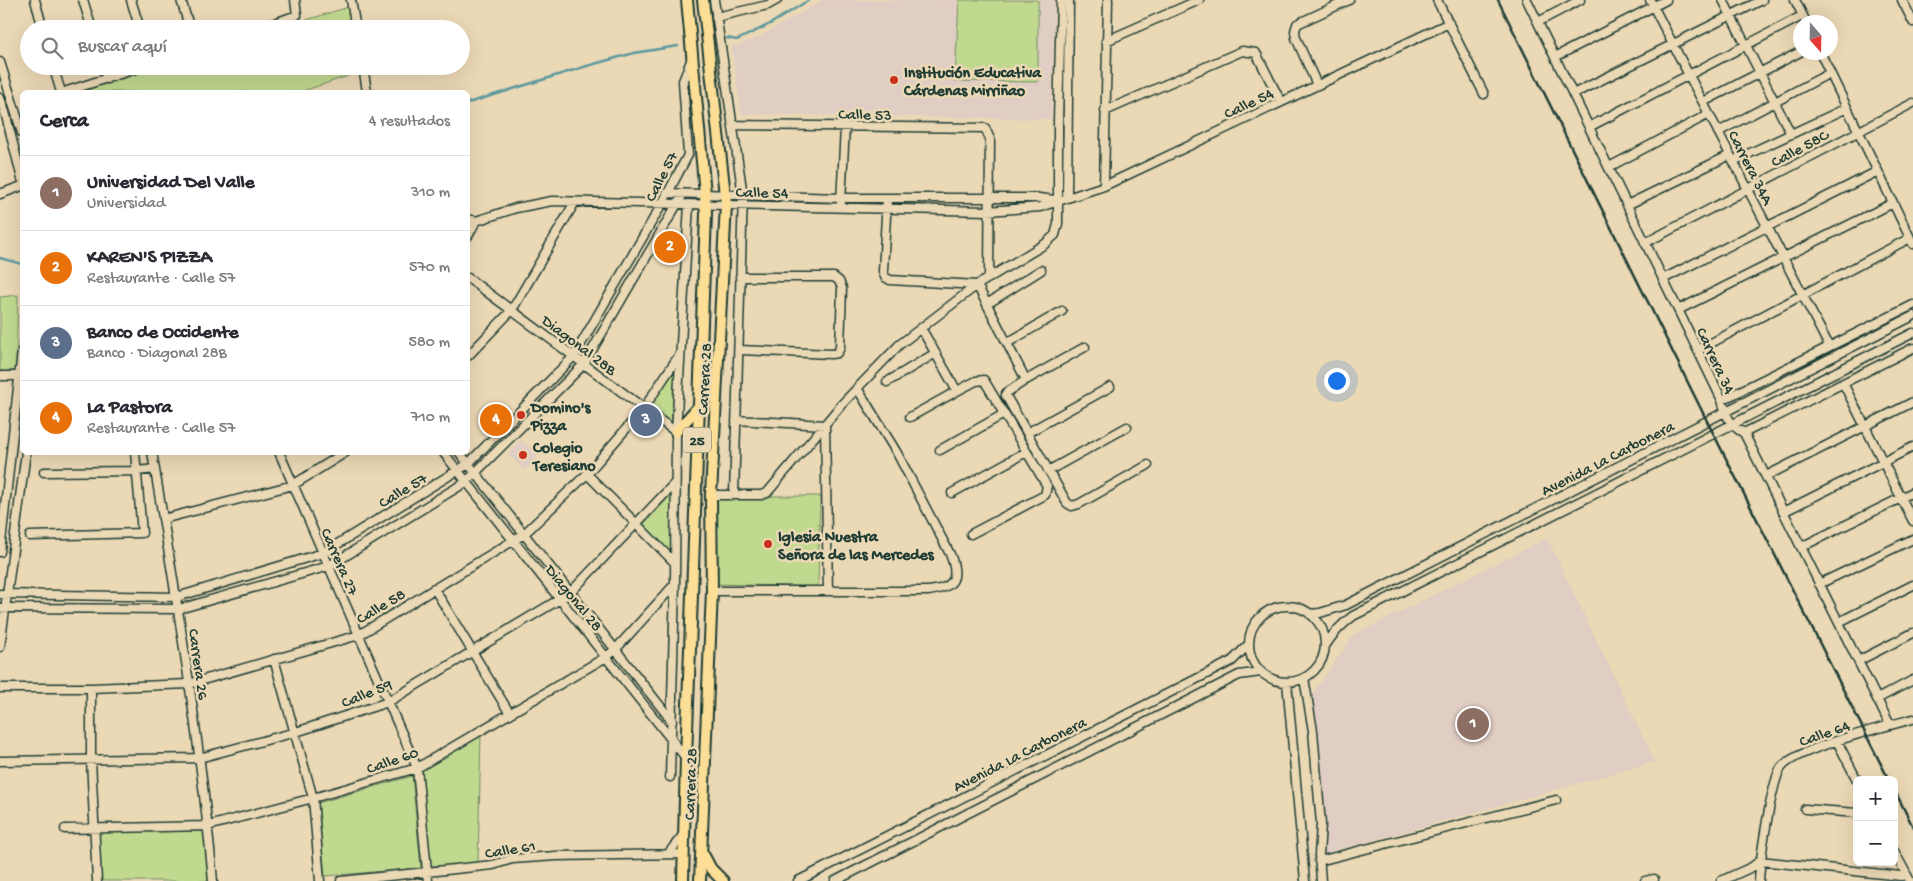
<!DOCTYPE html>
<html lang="es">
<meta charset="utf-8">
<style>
:root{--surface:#fff;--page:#f2f2f3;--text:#2b2b33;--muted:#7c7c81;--line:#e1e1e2;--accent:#ea580c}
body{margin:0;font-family:"Gochi Hand",sans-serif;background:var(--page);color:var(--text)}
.controls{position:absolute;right:15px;bottom:15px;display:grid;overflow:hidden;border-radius:8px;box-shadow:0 5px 20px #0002}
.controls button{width:45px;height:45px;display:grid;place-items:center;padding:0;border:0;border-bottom:1px solid var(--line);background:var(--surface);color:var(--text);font:25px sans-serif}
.compass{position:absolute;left:1793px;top:15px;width:45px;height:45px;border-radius:50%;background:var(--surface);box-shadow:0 5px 20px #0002;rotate:160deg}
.you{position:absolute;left:1336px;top:380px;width:18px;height:18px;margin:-12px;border:4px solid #fff;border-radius:50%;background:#1a73e8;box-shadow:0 0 0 8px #1a73e833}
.badge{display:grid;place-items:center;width:32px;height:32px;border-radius:50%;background:var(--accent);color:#fff;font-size:16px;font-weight:700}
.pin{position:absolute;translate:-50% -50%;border:2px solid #fff;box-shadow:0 1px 5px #0006}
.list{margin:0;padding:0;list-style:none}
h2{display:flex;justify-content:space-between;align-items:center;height:65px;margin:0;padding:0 20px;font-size:21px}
h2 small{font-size:16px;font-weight:400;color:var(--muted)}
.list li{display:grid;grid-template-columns:32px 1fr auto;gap:15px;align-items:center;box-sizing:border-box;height:75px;padding:0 20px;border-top:1px solid var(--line)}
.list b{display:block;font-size:19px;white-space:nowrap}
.list p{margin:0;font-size:16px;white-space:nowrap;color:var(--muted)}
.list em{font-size:16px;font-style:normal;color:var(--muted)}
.icon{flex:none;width:28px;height:28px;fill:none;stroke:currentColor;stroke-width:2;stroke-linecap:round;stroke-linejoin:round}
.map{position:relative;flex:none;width:1913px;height:881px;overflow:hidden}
.search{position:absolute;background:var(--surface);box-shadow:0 5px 20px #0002;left:20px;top:20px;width:450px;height:55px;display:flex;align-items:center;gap:12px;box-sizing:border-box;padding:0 18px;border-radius:28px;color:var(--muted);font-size:19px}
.panel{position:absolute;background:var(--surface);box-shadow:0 5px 20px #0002;left:20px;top:90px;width:450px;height:365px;border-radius:8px}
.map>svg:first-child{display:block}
.built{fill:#e0cdc3}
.green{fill:#c1d98f;stroke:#708b62}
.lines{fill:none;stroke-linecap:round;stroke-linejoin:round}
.stream{stroke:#5d989e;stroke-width:2.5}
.minor-casing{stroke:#1f3d34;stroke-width:11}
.major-casing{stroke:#1f3d34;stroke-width:14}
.minor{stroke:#ebd8b5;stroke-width:8}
.major{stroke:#fcde96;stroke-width:10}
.rail{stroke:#1f3d34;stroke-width:2.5}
.poi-dot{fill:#c8321e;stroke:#ebd8b5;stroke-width:2}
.labels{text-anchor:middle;stroke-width:5;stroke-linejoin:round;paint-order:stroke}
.shield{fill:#ebd8b5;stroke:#5c6c5b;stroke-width:1}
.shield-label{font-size:15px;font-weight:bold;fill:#1f3d34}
.poi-label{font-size:16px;font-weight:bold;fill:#1f3d34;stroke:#ebd8b5;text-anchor:start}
.street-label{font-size:16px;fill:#1f3d34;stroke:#ebd8b5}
</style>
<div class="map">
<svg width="1913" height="881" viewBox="0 0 1913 881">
<rect width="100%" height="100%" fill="#ebd8b5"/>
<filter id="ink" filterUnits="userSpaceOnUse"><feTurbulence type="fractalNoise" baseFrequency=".02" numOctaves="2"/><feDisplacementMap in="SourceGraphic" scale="10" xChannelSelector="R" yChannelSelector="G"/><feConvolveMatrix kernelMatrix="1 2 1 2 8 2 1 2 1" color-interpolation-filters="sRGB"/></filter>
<g filter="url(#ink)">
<path class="built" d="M823,0H1055L1051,119L742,114L731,46L740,45L763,35Z
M521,440L538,455L525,470L508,455Z
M1547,538L1655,762L1324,854L1311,696L1354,635Z"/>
<path class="green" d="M959,0H1038V82L955,81Z
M352,6L356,29H277Z
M154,66H363V71L300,92H68Z
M18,295L16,371H0V297Z
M677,368L671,423L649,407Z
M671,495V553L642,526Z
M774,496H820L818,587L716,584L715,499L761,498Z
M481,733L478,864L429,866L422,768Z
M412,776L421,868L325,876L318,803Z
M205,831L210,881H102L98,832Z"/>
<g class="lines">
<path class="stream" d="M727,38L737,40L770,24L809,0
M468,103L587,66L634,53L678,46
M0,258L22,264"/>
<defs>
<path id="minor" d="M35,0L43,29
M83,0L92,29
M131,0L140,29
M181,0L190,29
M351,0L356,29
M714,0L743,195L734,495
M1437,0L1484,94
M1527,0L1722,400C1726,415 1729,425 1744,433L1890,725
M1650,0L1829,346
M1723,0L1791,134
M1795,0L1806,22
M1902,0L1913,22
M716,17L768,5L777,0
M1538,22L1580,0
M258,29L297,15L295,0
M1106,41L1199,0
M1820,52L1913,244
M1555,57L1666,0
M0,62L22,133
M53,66L61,92
M103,66L107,79
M363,66L367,92
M1317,85L1296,38L1295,31L1297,24L1349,0
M64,92L145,66
M1573,94L1762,0
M0,98L5,112L22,179
M1703,102L1800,52
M1105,111L1242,51L1256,53L1281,102
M733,125L985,128L990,139L989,278
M1589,127L1802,16
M1718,132L1830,73
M1733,161L1847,108
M1609,167L1709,114
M1104,186L1108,0
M667,193L842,198H1039L1055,200
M0,194L22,186
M1067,197L1069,0
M887,198L883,271L885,277L890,280L977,285L1026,380L1006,393V396L1067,503L1072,506L1079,504L1148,465
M841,202L845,127
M1627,205L1730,155
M468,219L476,221L516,208L552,201L988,211L1040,207L1104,186L1449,23
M468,236L476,221
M1645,243L1913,103
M468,278L676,432
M1663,279L1878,171
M987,304L1041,270
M1678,310L1893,203
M921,328L957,391L976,381L984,380L1047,486L1045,495L971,534
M1007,343L1062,311
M739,350L831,354L837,353L840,348L842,288L839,281L834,277H740
M1698,350L1910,238
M468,356L512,310L575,202
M0,376H22
M1026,380L1085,347
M887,382L934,354
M1843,383L1913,521
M1722,400L1913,305
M910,417L957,391
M736,420L825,425L828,591
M1027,433L1110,387
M1744,433L1913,348
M940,450L1004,414
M152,452C176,595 200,737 213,881
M279,452L417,768L428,881
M443,452L686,758
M459,452L672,721
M1048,471L1127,427
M44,472L137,471L155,469
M587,474L675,563
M1766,476L1913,402
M952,493L1026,452
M711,495H761L767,493L842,404L899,345L977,285L1045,244L1055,235L1058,224V121L1061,0
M1783,512L1913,447
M163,519L293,485L346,452
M30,536L142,533L135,452
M1801,547L1913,492
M0,552L22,351
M1819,584L1913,539
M434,588L510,714
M712,591H928C954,588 960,579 950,554L897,453L857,388
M0,594L177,597L323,553L468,464L574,356L662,204L688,155L683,81L692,58
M1249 644a38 38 0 1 1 76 0a38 38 0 1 1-76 0Z
M0,608L179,609L329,566L466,482L584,364L683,194
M1310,614L1320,613L1346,605L1913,316
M1839,622L1913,585
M1325,646C1333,633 1341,625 1353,616L1913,333
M0,647L26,452
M274,659L313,798L320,881
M1858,661L1913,633
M1304,678L1313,731L1321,824L1319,855L1321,881
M1287,682L1305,881
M0,688H91L189,684L359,635L524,534L587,474L644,408L680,354
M91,688V760L97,881
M1877,699L1913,680
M1837,741L1857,780
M0,761L199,758L296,732L388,702L570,593L674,484
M670,777L675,584L676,432L689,204
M1805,809L1857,813
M65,829L208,826L313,798L417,768L606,657L615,650L675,584
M1894,851L1910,881
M668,854L683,835
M1319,861L1556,800
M1760,861L1901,876
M341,881L493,865L512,859L556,856L684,854
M798,881L1232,661L1249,644
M835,881L1239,675L1261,672
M1645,881L1654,879
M1721,881L1752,867L1760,861
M1759,881C1760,861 1771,783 1781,768C1794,749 1887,726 1913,719"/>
<path id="major" d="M676,432L699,406
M703,854L711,869L723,881
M683,881L686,758L706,214L705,194L687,0
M700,881L712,591L711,495L726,204L703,0"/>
</defs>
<use href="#minor" class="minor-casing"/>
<use href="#major" class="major-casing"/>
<use href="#minor" class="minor"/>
<use href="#major" class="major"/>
<path class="rail" d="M1498,0L1707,421L1889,780
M1894,789L1913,827"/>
</g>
</g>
<g class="poi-dot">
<circle cx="894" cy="80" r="5"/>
<circle cx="521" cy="415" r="5"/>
<circle cx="523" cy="455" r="5"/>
<circle cx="768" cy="544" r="5"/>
</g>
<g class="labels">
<rect class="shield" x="683" y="427.5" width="28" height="25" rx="4"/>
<g class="shield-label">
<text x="697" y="445">25</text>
</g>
<g class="poi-label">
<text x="904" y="77">Institución Educativa<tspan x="904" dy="18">Cárdenas Mirriñao</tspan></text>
<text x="531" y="412">Domino's<tspan x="531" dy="18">Pizza</tspan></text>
<text x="533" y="452">Colegio<tspan x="533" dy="18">Teresiano</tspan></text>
<text x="778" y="541">Iglesia Nuestra<tspan x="778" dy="18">Señora de las Mercedes</tspan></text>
</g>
<g class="street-label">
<text transform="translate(1248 102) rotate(-25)" y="6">Calle 54</text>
<text transform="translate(865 113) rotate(1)" y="6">Calle 53</text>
<text transform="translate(1799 147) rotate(-28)" y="6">Calle 58C</text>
<text transform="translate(1752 167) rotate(63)" y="6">Carrera 34A</text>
<text transform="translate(660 176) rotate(-63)" y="6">Calle 57</text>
<text transform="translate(762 191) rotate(1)" y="6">Calle 54</text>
<text transform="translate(580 344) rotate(37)" y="6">Diagonal 28B</text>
<text transform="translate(1717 360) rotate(65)" y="6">Carrera 34</text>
<text transform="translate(703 379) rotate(-87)" y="6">Carrera 28</text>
<text transform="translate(1607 457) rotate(-27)" y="6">Avenida La Carbonera</text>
<text transform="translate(402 489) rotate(-31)" y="6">Calle 57</text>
<text transform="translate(341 561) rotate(66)" y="6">Carrera 27</text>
<text transform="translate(575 597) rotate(51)" y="6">Diagonal 28</text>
<text transform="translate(380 605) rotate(-31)" y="6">Calle 58</text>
<text transform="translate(200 664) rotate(82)" y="6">Carrera 26</text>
<text transform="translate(366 692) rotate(-22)" y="6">Calle 59</text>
<text transform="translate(1824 732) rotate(-19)" y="6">Calle 64</text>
<text transform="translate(1019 753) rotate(-27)" y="6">Avenida La Carbonera</text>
<text transform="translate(392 759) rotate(-19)" y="6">Calle 60</text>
<text transform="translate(689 784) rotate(-88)" y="6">Carrera 28</text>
<text transform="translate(510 848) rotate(-9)" y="6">Calle 61</text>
</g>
</g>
</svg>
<div class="controls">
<button>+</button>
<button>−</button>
</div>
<svg class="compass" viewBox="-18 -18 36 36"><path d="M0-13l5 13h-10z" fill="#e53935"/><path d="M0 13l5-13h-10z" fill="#7c7c81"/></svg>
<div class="you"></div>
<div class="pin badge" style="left:1473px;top:724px;background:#8d6e63">1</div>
<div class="pin badge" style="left:670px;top:247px;background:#e8710a">2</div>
<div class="pin badge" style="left:646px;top:420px;background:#5c6f8a">3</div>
<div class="pin badge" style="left:496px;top:420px;background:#e8710a">4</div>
<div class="search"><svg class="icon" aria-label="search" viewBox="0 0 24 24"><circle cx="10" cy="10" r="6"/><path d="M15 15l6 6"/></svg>Buscar aquí</div>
<section class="panel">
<h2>Cerca<small>4 resultados</small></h2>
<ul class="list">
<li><span class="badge" style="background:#8d6e63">1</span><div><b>Universidad Del Valle</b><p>Universidad</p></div><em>310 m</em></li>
<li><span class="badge" style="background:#e8710a">2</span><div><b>KAREN'S PIZZA</b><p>Restaurante · Calle 57</p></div><em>570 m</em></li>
<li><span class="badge" style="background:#5c6f8a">3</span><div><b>Banco de Occidente</b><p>Banco · Diagonal 28B</p></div><em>580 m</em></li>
<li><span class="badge" style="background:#e8710a">4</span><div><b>La Pastora</b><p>Restaurante · Calle 57</p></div><em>710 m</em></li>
</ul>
</section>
</div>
